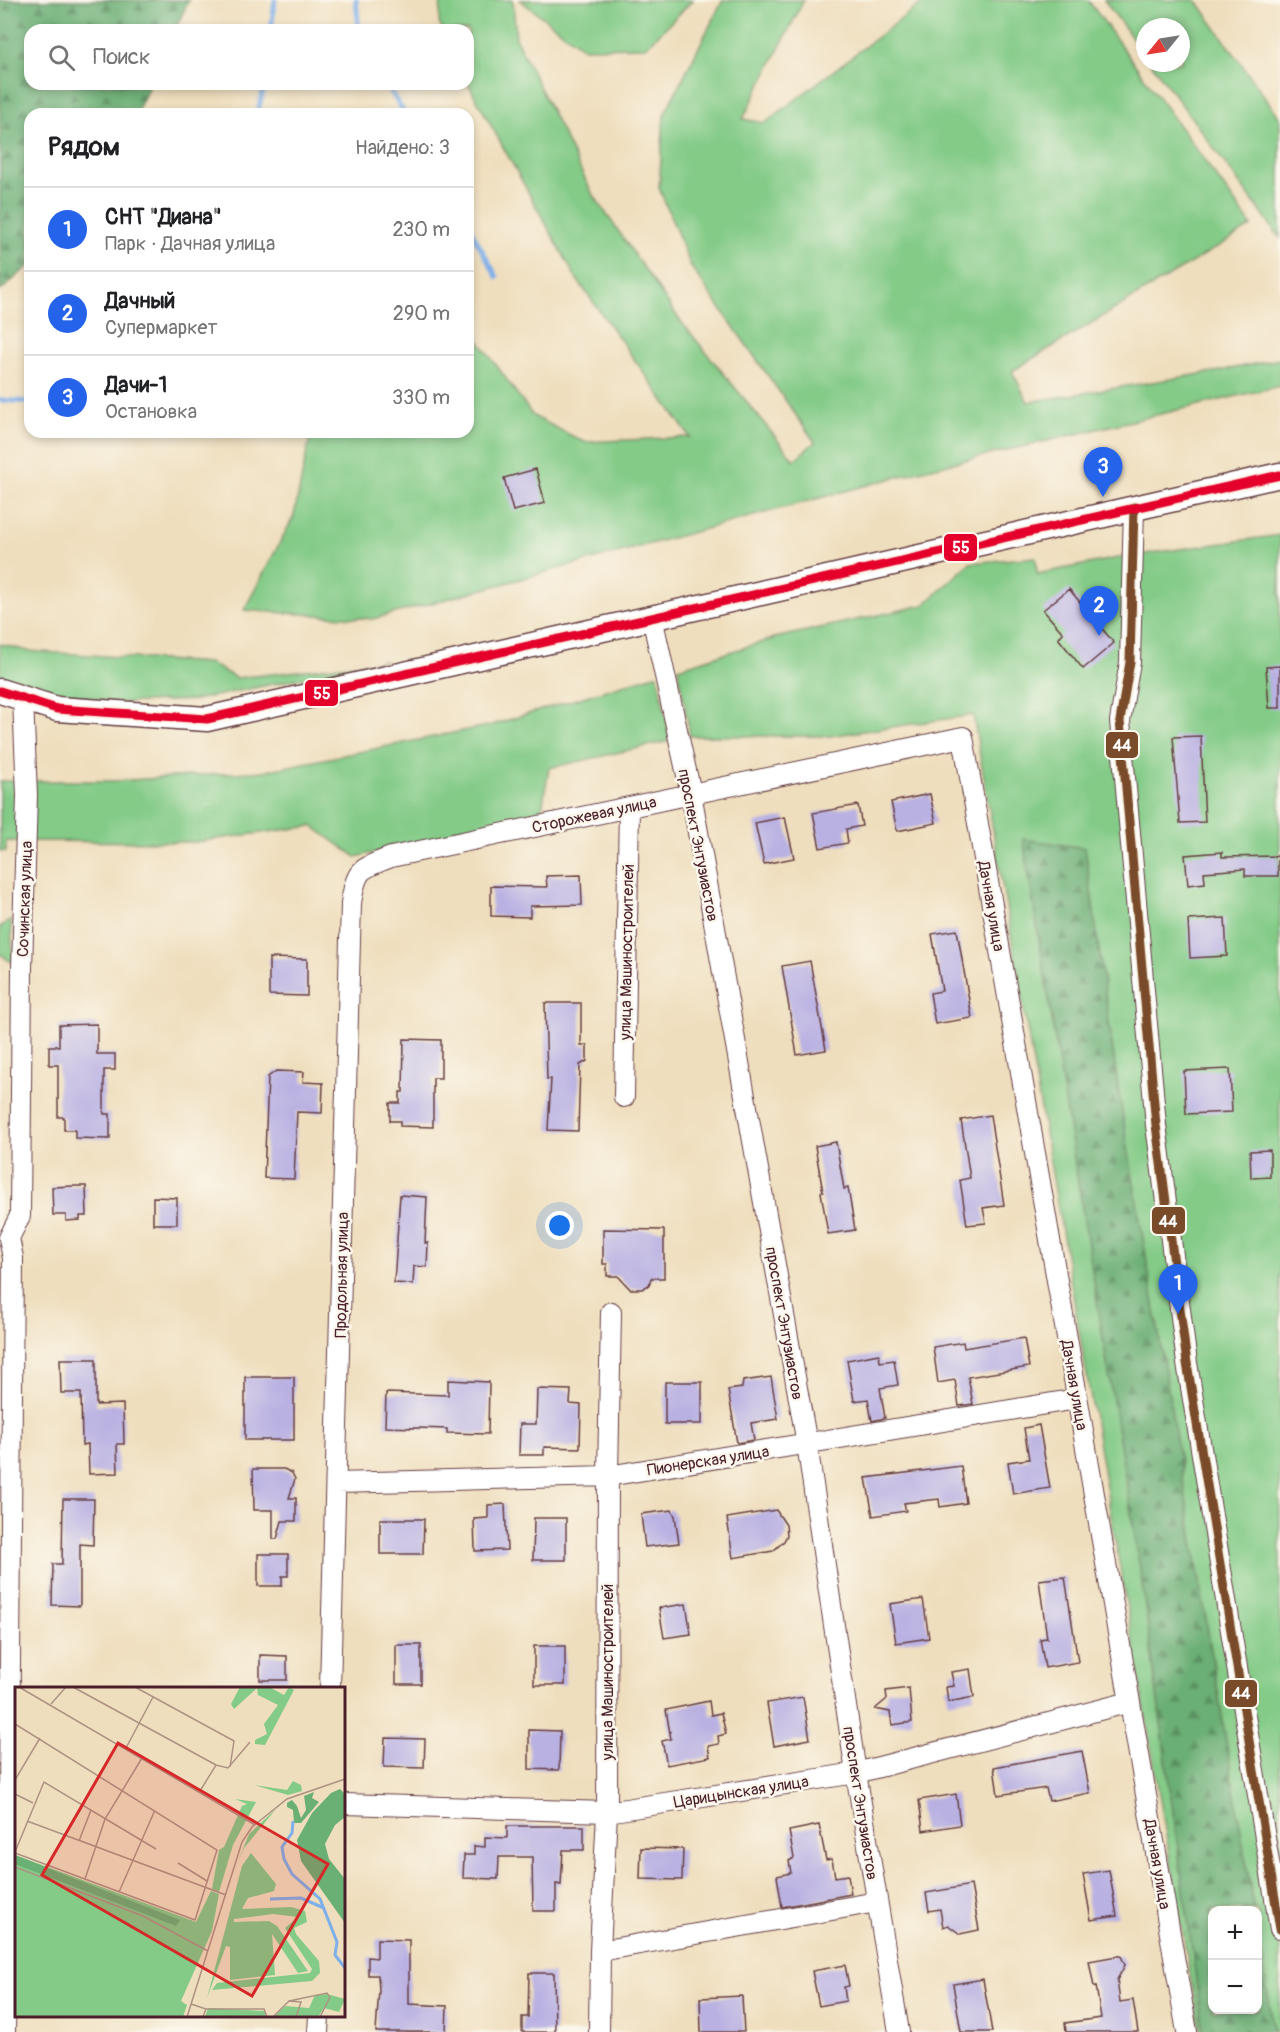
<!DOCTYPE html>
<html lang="ru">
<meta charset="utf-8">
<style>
:root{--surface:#fff;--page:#f2f2f2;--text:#202124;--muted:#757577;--line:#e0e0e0;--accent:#2563eb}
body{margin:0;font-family:Pangolin,sans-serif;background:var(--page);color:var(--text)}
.controls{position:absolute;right:18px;bottom:18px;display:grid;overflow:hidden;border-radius:12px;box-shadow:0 3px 9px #0003}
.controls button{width:54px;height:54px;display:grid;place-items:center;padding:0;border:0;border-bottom:2px solid var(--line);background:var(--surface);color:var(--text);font:30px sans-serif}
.compass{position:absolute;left:1136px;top:18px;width:54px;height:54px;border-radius:50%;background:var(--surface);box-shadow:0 3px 9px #0003;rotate:240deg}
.you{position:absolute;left:560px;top:1226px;width:21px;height:21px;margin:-15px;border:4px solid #fff;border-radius:50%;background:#1a73e8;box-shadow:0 0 0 9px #1a73e833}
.badge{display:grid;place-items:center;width:39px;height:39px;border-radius:50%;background:var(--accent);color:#fff;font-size:20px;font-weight:700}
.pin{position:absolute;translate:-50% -50px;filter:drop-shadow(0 2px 3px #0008)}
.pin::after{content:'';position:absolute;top:32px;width:21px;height:18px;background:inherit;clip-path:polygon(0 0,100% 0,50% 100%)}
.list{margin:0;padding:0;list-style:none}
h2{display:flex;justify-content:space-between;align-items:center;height:78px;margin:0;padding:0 24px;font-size:26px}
h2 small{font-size:20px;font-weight:400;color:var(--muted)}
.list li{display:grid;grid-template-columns:39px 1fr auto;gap:18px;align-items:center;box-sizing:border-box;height:84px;padding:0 24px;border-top:2px solid var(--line)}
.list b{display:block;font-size:22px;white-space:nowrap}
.list p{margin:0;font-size:20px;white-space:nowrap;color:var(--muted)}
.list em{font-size:20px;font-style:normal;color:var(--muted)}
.icon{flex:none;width:33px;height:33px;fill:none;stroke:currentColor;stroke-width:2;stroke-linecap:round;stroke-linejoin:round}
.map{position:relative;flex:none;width:1280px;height:2032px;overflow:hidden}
.search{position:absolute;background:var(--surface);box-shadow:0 3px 9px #0003;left:24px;top:24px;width:450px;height:66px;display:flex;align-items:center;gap:15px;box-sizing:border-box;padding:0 21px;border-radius:18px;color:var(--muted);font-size:22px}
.panel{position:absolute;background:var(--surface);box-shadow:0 3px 9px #0003;left:24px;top:108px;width:450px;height:330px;border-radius:18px}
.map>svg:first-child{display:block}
.green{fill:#83cb87;stroke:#667559;stroke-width:1.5;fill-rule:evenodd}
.forest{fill:url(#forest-firs);stroke:#5a6750;stroke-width:1.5}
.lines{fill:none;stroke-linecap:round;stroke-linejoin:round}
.stream{stroke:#7dafe9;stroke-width:5}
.building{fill:#b9b1e2}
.minor-casing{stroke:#633c41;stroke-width:22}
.tertiary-casing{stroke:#633c41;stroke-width:27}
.minor{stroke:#fff;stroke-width:20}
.tertiary{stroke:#fff;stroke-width:24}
.bus-1-casing{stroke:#fbf7ec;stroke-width:14}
.bus-2-casing{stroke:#fbf7ec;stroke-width:14}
.bus-1{stroke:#7a4b2a;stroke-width:9}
.bus-2{stroke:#e4002b;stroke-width:9}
.labels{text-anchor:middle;stroke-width:5;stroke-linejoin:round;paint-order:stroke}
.street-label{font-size:16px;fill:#4a1f2b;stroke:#fbf7ec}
.inset-river{fill:none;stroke:#7dafe9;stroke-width:3}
.inset-road{fill:none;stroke:#ad9283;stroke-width:1.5}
.view{fill:#d62828;fill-opacity:0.15;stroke:#d62828;stroke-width:3}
.inset-edge{fill:none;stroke:#4a1f2b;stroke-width:3}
.line-badge{stroke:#fbf7ec;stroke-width:2}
.badge-label{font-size:16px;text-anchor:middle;font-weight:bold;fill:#fff}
</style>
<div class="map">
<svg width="1280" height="2032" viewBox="0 0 1280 2032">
<defs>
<pattern id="forest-firs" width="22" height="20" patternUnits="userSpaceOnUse" patternTransform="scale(1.5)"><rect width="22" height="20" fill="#6aaf74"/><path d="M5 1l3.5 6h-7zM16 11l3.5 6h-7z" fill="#598e5f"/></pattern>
</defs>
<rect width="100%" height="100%" fill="#fbf7ec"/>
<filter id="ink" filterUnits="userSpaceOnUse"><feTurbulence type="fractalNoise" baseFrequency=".0167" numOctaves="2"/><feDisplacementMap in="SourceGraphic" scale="12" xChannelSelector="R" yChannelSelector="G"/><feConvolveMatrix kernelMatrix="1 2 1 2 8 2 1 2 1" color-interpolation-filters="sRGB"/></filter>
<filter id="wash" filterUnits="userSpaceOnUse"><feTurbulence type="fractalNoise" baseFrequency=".008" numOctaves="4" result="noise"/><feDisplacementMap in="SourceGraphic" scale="24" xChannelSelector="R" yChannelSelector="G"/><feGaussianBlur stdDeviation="1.35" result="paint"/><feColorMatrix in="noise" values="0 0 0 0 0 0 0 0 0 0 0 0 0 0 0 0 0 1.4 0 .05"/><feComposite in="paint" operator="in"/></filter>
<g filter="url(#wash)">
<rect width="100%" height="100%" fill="#efdebd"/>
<path class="green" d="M441,0H513L516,39L592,193L679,319L794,460L815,442L691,267L659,188L664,115L723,0H804L743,119L765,123L926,0H1088L1252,226L1012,371L1028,402L1220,371L1280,359V386L923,470L373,619L244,610L294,516L311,432H468V326L533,416L584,442L690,437L576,278L473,93L468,83V30H443L439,23Z
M520,0H693L646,47L583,48Z
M1104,0H1196L1280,118V238L1151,63H1181V27H1145V55Z
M1280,535V2032H1200L973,715L830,736H690L678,668L775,638L924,605L970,563L1036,557L1037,574L1123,557ZM1212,1910H1258V2010H1212Z
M0,644L28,651L209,663L236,678L385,661L195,700L116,703L20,684L0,677Z
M658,674L670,741L549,768L541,815L356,857L312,826L195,842L6,841V851H0V781H115L265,771L492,725Z
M11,920L13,963L0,954V927Z"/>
<path class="forest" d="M0,0H189L175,30H30V84H150L136,114H30V265L0,291Z
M1023,839L1085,848L1118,1087L1254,1910H1212V2010H1258V1932L1274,2032H1203L1140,1569Z"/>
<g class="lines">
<path class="stream" d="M356,0L359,30
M271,30L275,0
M386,84L405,114
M257,114L265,84
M468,225L497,277
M0,400L30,402"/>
</g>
<g id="blocks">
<path class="building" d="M536,469L545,503L513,511L504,478Z
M1069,589L1114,643L1083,669L1058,638L1063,633L1043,610Z
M1280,666V708H1269L1266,667Z
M1201,736L1205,822L1180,823L1173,737Z
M930,794L936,823L897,831L891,802Z
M858,805L862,826L846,829L848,843L820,848L813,813Z
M785,817L794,858L764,864L755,823Z
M1222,852V857L1278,856V876H1245V869L1204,872L1205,883L1188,885L1185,855Z
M581,875L582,905L530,906V917L491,916V886L547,887L546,876Z
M1225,918L1227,956L1190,958L1188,920Z
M957,930L972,1018L935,1024L930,993L942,991L932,934Z
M269,958L307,959V996L269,995Z
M810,961L826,1050L797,1055L782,966Z
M545,1003H581V1045H587V1061L580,1065L578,1131L548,1130L551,1079H547Z
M97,1024V1054H115V1070H104V1114H110V1139L75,1138V1130H64V1117H58V1065H49V1046H59V1025Z
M404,1039L441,1040V1078H433V1127L400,1126V1121H390V1103H400V1092H403Z
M1230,1069L1232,1112L1186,1114L1184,1071Z
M276,1071L304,1072L303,1082L323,1083L322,1113L297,1112L294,1179L264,1178L268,1077Z
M990,1115L1004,1205L983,1208L986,1223L967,1225L960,1180L970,1178L961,1120Z
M836,1142L844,1189L848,1188L855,1230L828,1234L821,1192H823L815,1146Z
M1270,1150V1177L1251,1178L1250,1151Z
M74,1186H86L87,1216H80V1220L66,1221V1215H53L52,1187Z
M400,1195L427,1197L425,1243H428L427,1267L414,1266L413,1284L394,1283Z
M153,1197L177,1198V1224H153Z
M603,1229L664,1230V1278H651L649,1285L642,1289H630L618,1276H607V1264H603Z
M1024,1338L1029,1367L968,1377L973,1404L959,1406L955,1380L938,1383L933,1347L963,1342L964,1348Z
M879,1354L880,1362L894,1360L898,1385L880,1388L885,1418L872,1421L868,1399L854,1401L847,1360Z
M60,1359H96V1405L123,1404L124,1444H117L118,1473L89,1474L88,1444L82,1445L81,1393H61Z
M245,1377H294V1440H245Z
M771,1377L778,1419L751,1423L754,1440L737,1443L728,1390L742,1388L743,1381Z
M448,1380L489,1382L488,1434L447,1433V1429L385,1427L386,1393L448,1395Z
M665,1382H702V1424H665Z
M537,1389L571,1390L570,1404L581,1405L580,1448L544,1447V1455H519L520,1424H536Z
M1039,1425L1050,1488L1013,1494L1008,1462L1029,1459L1024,1428Z
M961,1466L966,1503L940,1507L939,1499L904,1503L906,1511L873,1516L866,1478Z
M253,1469H284L292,1473L295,1479L289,1498H296V1521H282L277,1539H273V1510H254Z
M63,1499H94L93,1545L80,1544V1606L52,1605L53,1564H62Z
M505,1504L507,1550L475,1551L474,1519L488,1518V1505Z
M672,1510L675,1516L679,1543L645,1547L641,1514Z
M776,1510L786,1525L787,1535L784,1541L773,1551L733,1558L727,1518Z
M534,1518H566V1560H533Z
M380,1519H424L423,1554H380Z
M258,1554H288V1576H282V1586H258Z
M1065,1577L1078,1662L1045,1668L1040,1639L1047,1638L1039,1580Z
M923,1599L929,1638L896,1643L890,1604Z
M686,1604L691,1634L664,1638L659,1608Z
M396,1645H421V1684H396Z
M534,1646H565V1685H534Z
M260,1655L287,1656V1680H260Z
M970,1669L974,1697L948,1702L946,1687L954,1686L951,1672Z
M909,1688L912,1722L892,1725L890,1712L875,1709L887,1699L886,1691Z
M803,1697L810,1739L774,1746L767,1703Z
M709,1701L711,1715L721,1713L726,1734L718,1736L719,1744L708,1746L710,1757L667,1765L662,1741L671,1739L666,1710Z
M529,1730L560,1731L559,1770L529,1769Z
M385,1738L425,1739L424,1768L384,1767Z
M1082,1751L1090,1793L1049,1801L1046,1788L998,1795L994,1767Z
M956,1794L960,1825L923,1831L919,1800Z
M819,1825L826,1860L832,1859L835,1877L848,1875L851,1894L782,1907L777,1876L791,1873L789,1861L794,1858L789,1831Z
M507,1826H584V1850H563L561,1885L556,1884V1911H533L532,1857H499L498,1879L463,1878L464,1855H474V1846L485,1847V1837L507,1838Z
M641,1848L683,1849L682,1880L640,1879Z
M1109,1870L1117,1916L1091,1920L1083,1874Z
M971,1885L979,1930L960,1934L948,1925L943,1927L940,1909L929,1911L926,1893Z
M377,1939L409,1940V2004L447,2006L446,2032H376L379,1990L378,1975H368V1957L377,1958Z
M1117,1956H1121L1125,1965L1117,1980L1120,2002L1133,2000L1138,2032H1066L1065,2023L1101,2018L1096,1986L1094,1987L1089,1961Z
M845,1965L849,1986L844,1987L846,2001L819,2006L812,1971Z
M529,1973H554L555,2032H522V2017H528Z
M983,1979L992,2032H961L953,1984Z
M742,1996L744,2032H701L700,1998Z"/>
</g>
</g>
<g filter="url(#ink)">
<use href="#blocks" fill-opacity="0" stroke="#633c41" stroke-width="1.5"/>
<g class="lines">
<defs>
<path id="minor" d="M1134,507L1130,662L1120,721L1156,1125L1187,1363L1280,1929
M652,617L691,793L807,1444L856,1773L899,2032
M624,1097L629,807
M336,1483L608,1476L1077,1399
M330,1688L351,903C357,868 359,870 391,857L963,737L1187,2032
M344,1804L607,1812L856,1773L1130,1702
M600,1951L877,1902
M5,2032L9,1796L13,1258L9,1238L20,1216L22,968L27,795L23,699
M318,2032L319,2016
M599,2032L600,1951L607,1812L608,1476L611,1312"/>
<path id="tertiary" d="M0,691L57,709L207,719L1280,475"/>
</defs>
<use href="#minor" class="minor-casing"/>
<use href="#tertiary" class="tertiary-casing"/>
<use href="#minor" class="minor"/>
<use href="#tertiary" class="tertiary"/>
<defs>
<path id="bus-1" d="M1134,507L1130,662L1120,721L1156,1125L1187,1363L1280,1929"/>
<path id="bus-2" d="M0,691L57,709L207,719L1280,475"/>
</defs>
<use href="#bus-1" class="bus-1-casing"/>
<use href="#bus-2" class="bus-2-casing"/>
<use href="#bus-1" class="bus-1"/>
<use href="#bus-2" class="bus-2"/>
</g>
</g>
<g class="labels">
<g class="street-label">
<text transform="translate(594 814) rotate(-12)" y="6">Сторожевая улица</text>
<text transform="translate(699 845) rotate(79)" y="6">проспект Энтузиастов</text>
<text transform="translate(24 899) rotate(-88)" y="6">Сочинская улица</text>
<text transform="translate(992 906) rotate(80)" y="6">Дачная улица</text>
<text transform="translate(626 952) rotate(-89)" y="6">улица Машиностроителей</text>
<text transform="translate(341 1275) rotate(-89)" y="6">Продольная улица</text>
<text transform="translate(785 1323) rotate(80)" y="6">проспект Энтузиастов</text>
<text transform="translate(1075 1385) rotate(80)" y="6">Дачная улица</text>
<text transform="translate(708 1460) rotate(-9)" y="6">Пионерская улица</text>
<text transform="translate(607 1672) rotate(-90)" y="6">улица Машиностроителей</text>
<text transform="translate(741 1791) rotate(-9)" y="6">Царицынская улица</text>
<text transform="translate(861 1803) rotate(81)" y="6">проспект Энтузиастов</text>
<text transform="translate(1158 1864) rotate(80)" y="6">Дачная улица</text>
</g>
</g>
<g transform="translate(15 1687)">
<rect width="330" height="330" fill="#efdebd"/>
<path d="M225,0H254L269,8L274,0L279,3L250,58L240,57V53L252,47L249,37L263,18L243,8L242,1L219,22L216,17ZM278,94L286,98L287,104L273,108L239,98L272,103ZM220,112L241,115L218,158L204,205L197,202L204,163L209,160L227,119L232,117ZM261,122L229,161L222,177L234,147ZM236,166L261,197L259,204L233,211L227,222L276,220L290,224L292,235L279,241L281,247L304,274L305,286L297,294L197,303L202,296L295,286L297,282L270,241L283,230L258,227L219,232V235L254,234L262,239L293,284L283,286L257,247L260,288L215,293V260L211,259L192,311L227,179ZM0,168L181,235L196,204L204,207L197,244L166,314L172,318L168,330H0ZM312,307L330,312L324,325L309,321L303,330H259L270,319L294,321L300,308ZM193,321L250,324V330H190Z" fill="#83cb87"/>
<path d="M325,102L330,107V130L320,138L310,157L314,172L330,192V236L286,174L282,153L297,126L316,106ZM299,105L297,111L304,115L286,136H279L278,123L272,120V116L277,113L282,119L286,131L291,123L289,109ZM0,168L83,201L165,233L161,239L0,177Z" fill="#6aaf74"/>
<path class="inset-river" d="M278,134L277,146L267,160L269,172L277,187L305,212L322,255L320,268L330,281M255,212L286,211L309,221"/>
<path class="inset-road" d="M4,0L240,138M58,0L201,78M120,0L219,54L215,80M36,17L51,0M0,37L202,163L180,233L0,166M111,61L138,10M0,93L25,51M185,104L201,78L213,81L235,55M0,107L18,116M12,134L211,208M64,154L76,123M0,165L29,95L141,162M163,176L192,194M0,180L128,229L193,264M70,192L90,132L127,71M104,205L140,123M274,314L312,306L315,310L305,330M176,317L191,322L188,330M191,322H249L252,330M172,330L227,155L237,140L272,112L330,92M258,330L274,314L286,315L281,330"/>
<path class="view" d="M103,56L313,177L237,309L27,188Z"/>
<rect width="330" height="330" class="inset-edge"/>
</g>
<g class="line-badge">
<rect x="943" y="533" width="35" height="29" rx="6" fill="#e4002b"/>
<rect x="304" y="679" width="35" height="28" rx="6" fill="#e4002b"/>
<rect x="1105" y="731" width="34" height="28" rx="6" fill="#7a4b2a"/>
<rect x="1151" y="1206" width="35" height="29" rx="6" fill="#7a4b2a"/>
<rect x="1224" y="1679" width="34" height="29" rx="6" fill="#7a4b2a"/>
</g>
<g class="badge-label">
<text x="961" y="553">55</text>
<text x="322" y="699">55</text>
<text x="1122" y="751">44</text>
<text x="1168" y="1227">44</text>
<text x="1241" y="1699">44</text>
</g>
</svg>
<div class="controls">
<button>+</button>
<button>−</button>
</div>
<svg class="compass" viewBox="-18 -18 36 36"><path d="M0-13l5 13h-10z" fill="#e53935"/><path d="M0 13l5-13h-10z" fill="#757577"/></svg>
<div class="you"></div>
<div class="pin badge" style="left:1178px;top:1314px">1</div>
<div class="pin badge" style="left:1099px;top:636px">2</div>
<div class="pin badge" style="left:1103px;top:497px">3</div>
<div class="search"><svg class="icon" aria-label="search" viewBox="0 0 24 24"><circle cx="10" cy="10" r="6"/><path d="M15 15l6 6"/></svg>Поиск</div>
<section class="panel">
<h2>Рядом<small>Найдено: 3</small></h2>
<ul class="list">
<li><span class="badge">1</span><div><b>СНТ &quot;Диана&quot;</b><p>Парк · Дачная улица</p></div><em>230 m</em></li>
<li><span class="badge">2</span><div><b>Дачный</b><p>Супермаркет</p></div><em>290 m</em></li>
<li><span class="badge">3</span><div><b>Дачи-1</b><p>Остановка</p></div><em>330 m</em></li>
</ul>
</section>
</div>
